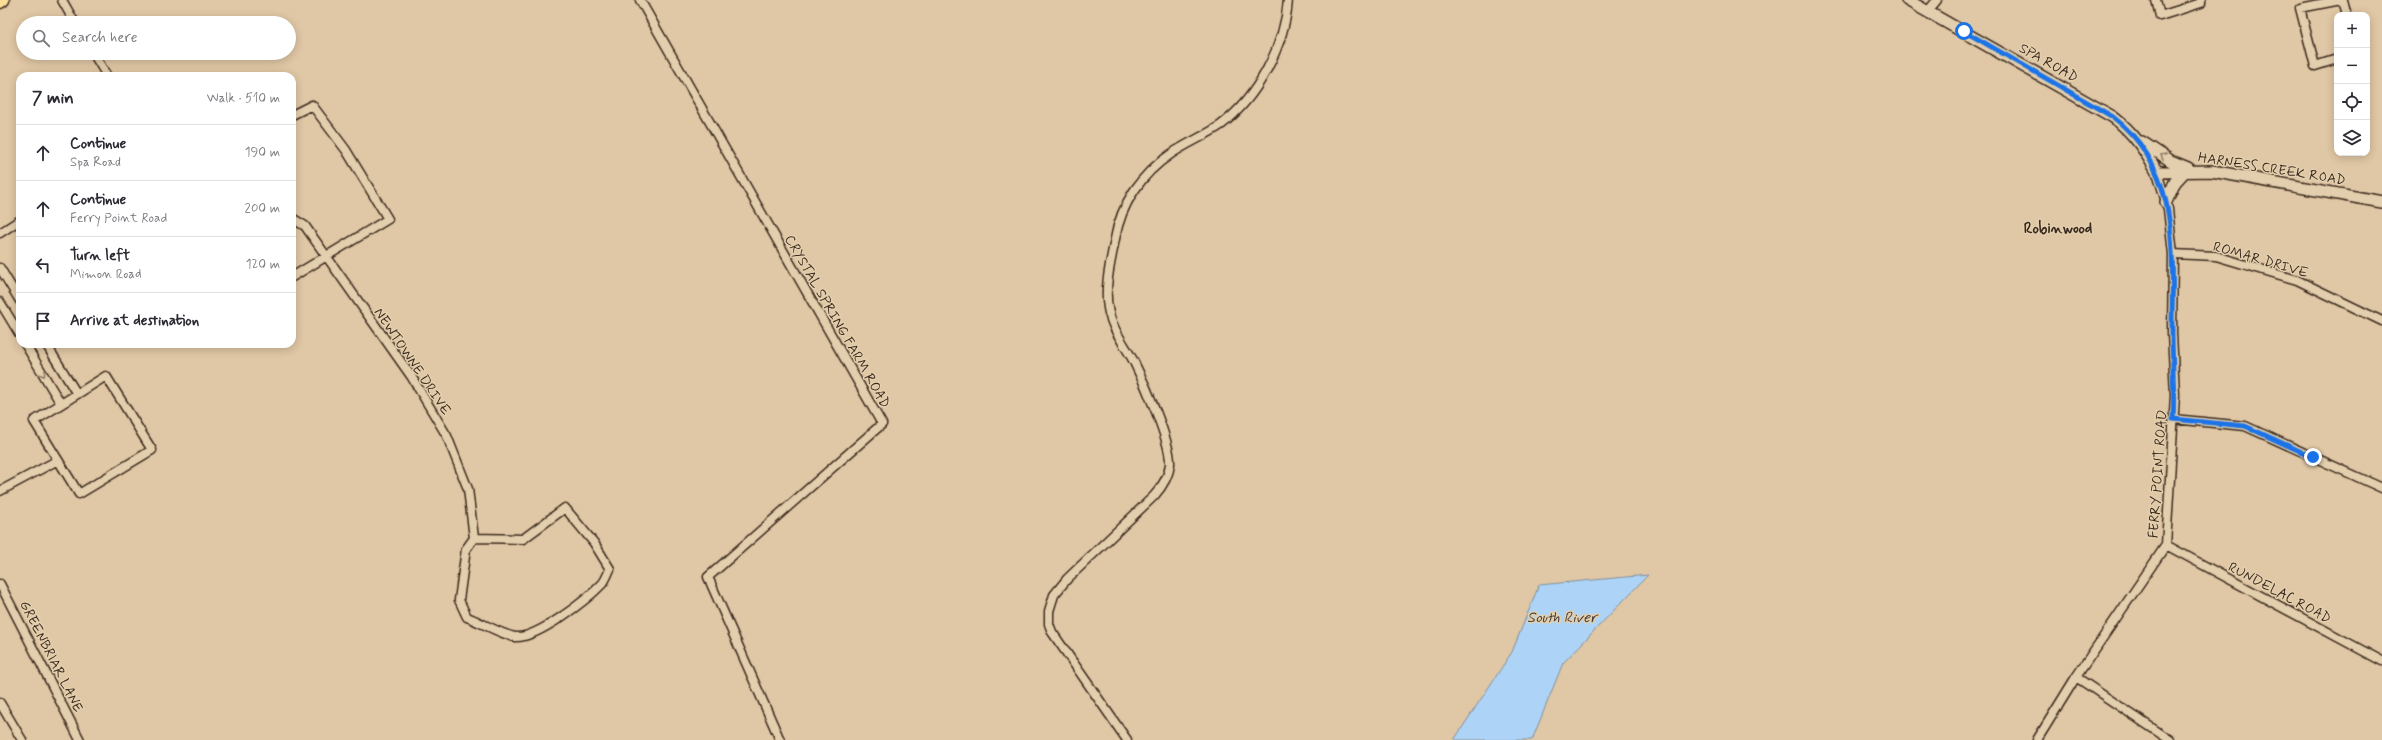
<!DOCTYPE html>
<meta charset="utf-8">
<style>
:root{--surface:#fff;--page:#f7f7f7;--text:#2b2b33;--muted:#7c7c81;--line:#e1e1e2}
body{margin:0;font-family:Mynerve,sans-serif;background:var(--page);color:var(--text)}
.controls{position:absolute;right:12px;top:12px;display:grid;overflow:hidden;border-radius:8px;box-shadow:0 2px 10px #0003}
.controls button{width:36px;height:36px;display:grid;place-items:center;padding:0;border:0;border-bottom:1px solid var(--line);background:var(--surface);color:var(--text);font:20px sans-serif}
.stop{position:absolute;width:12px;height:12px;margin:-9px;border:3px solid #1a73e8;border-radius:50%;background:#fff}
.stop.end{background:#1a73e8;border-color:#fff;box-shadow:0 1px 4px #0008}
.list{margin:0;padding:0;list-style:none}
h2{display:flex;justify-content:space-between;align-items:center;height:52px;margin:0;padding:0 16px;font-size:17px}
h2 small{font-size:13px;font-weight:400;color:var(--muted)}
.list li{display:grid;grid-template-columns:26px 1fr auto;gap:12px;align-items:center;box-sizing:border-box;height:56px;padding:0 16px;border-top:1px solid var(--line)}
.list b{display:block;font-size:15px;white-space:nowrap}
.list p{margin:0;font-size:13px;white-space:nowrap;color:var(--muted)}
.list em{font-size:13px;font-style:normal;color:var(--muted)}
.icon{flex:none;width:22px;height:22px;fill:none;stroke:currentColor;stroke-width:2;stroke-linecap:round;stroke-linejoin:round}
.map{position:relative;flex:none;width:2382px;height:740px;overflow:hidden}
.search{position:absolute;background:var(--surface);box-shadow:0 2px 10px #0003;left:16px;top:16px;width:280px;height:44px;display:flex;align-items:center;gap:10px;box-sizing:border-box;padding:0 14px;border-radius:22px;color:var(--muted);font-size:15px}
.panel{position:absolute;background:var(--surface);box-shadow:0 2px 10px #0003;left:16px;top:72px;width:280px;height:276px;border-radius:12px}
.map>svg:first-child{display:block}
.water{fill:#add4f6;stroke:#7f90a0}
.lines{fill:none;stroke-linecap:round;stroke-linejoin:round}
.street-casing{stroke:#3b2a1e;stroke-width:11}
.secondary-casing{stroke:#3b2a1e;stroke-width:14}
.primary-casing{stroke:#3b2a1e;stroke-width:15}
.street{stroke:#e3cfad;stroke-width:8}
.secondary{stroke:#e3cfad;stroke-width:11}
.primary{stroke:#fcde96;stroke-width:12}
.oneway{stroke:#8f7c66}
.route{stroke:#1a73e8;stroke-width:5}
.labels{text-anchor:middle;stroke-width:3;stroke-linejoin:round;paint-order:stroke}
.street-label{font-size:14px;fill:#3b2a1e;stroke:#e3cfad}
.neighbourhood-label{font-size:15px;font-weight:bold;fill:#3b2a1e;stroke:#e3cfad}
.water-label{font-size:15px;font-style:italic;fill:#463b34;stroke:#e3cfad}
</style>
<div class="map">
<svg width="2382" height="740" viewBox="0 0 2382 740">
<rect width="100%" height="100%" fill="#e0c7a5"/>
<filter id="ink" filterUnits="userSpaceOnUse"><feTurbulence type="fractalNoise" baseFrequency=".025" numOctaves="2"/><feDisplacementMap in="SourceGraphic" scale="8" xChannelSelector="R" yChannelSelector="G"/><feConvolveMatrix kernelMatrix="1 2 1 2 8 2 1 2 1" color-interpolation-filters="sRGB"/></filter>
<g filter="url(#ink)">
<path class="water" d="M1648,575L1563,663L1532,740H1454L1512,652L1539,585Z"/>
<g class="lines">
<defs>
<path id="street" d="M62,0L75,23
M640,0L882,424L708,577L780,740
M2156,0L2160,16L2201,3V0
M2343,0L2347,15
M1928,11L1937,0
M93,53L107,76
M2337,59L2315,66L2300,8L2341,0
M292,115L312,105L346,150L388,219L292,277
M292,218L305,226L411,376L447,436L468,489L474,538L466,549L459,600L467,617C480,622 503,635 515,637C537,639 588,599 603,583C606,579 608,574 610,569L594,543L565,508L523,539L474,538
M0,233L20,220
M2173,254L2216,256L2297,280L2382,321
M0,268L20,301
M0,302L20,335
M25,344L61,404
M46,344L77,394
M106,376L152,450L79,494L34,421Z
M2173,419L2245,426L2382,488
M0,491L58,460
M2166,545L2382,661
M0,584L80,740
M2076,677L2170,740
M0,703L22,740
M1127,740L1052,632L1049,624V611L1054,595L1067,579L1154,496C1162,487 1169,477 1170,464C1171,442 1145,384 1134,362C1125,345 1111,328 1108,308C1104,287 1111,260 1115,239C1121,204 1141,174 1171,154C1187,143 1205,136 1221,125C1258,97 1285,45 1288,0
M2037,740L2076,677L2166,545L2175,395L2172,333L2173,254L2168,209L2157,172"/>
<path id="secondary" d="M1907,0L2113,117C2134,133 2145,150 2157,172L2212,171L2382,202
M2142,142L2171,161L2188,168
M2166,202L2175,182L2186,170"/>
<path id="primary" d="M0,2L3,0"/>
</defs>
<use href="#street" class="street-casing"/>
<use href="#secondary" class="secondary-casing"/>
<use href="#primary" class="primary-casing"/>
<use href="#street" class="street"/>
<use href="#secondary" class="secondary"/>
<use href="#primary" class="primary"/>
</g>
<defs><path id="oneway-chevron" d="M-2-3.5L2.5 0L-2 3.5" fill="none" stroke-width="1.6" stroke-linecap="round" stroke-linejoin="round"/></defs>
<g class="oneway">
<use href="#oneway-chevron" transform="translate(2163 156) rotate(-150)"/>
<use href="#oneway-chevron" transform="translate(43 374) rotate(59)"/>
</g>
</g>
<g class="lines" filter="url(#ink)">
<path class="route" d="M1964,31L2113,117C2182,170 2172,253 2172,331C2172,361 2175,390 2173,419L2245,426L2313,457"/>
</g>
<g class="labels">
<g class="street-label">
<text transform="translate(2049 62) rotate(29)" y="5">SPA ROAD</text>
<text transform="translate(2272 168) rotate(9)" y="5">HARNESS CREEK ROAD</text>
<text transform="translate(2261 259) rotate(16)" y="5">ROMAR DRIVE</text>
<text transform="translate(838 321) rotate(60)" y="5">CRYSTAL SPRING FARM ROAD</text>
<text transform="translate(413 361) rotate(56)" y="5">NEWTOWNE DRIVE</text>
<text transform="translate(2157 474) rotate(-86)" y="5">FERRY POINT ROAD</text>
<text transform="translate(2280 592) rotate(28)" y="5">RUNDELAC ROAD</text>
<text transform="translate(52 656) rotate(63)" y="5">GREENBRIAR LANE</text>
</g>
<g class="neighbourhood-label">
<text x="2058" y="233">Robinwood</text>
</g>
<g class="water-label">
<text x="1562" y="622">South River</text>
</g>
</g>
</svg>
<div class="controls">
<button>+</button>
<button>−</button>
<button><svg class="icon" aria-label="locate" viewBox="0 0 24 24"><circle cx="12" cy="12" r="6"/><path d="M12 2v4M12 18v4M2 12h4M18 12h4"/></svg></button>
<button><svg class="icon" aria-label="layers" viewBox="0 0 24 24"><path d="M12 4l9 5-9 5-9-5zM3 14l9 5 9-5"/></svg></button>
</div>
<div class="stop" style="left:1964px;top:31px"></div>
<div class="stop end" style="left:2313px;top:457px"></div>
<div class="search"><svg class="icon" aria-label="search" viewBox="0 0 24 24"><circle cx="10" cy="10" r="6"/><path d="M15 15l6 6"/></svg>Search here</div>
<section class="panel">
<h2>7 min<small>Walk · 510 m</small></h2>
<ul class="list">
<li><svg class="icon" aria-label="ahead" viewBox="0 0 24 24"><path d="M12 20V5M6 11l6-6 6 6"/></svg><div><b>Continue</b><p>Spa Road</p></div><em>190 m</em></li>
<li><svg class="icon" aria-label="ahead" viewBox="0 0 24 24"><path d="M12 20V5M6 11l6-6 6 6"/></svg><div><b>Continue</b><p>Ferry Point Road</p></div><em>200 m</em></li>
<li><svg class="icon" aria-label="left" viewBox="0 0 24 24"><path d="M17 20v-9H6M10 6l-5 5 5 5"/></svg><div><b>Turn left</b><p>Mimon Road</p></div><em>120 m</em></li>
<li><svg class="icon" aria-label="arrive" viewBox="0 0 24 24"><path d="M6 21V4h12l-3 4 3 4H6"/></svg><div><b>Arrive at destination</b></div></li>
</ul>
</section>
</div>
